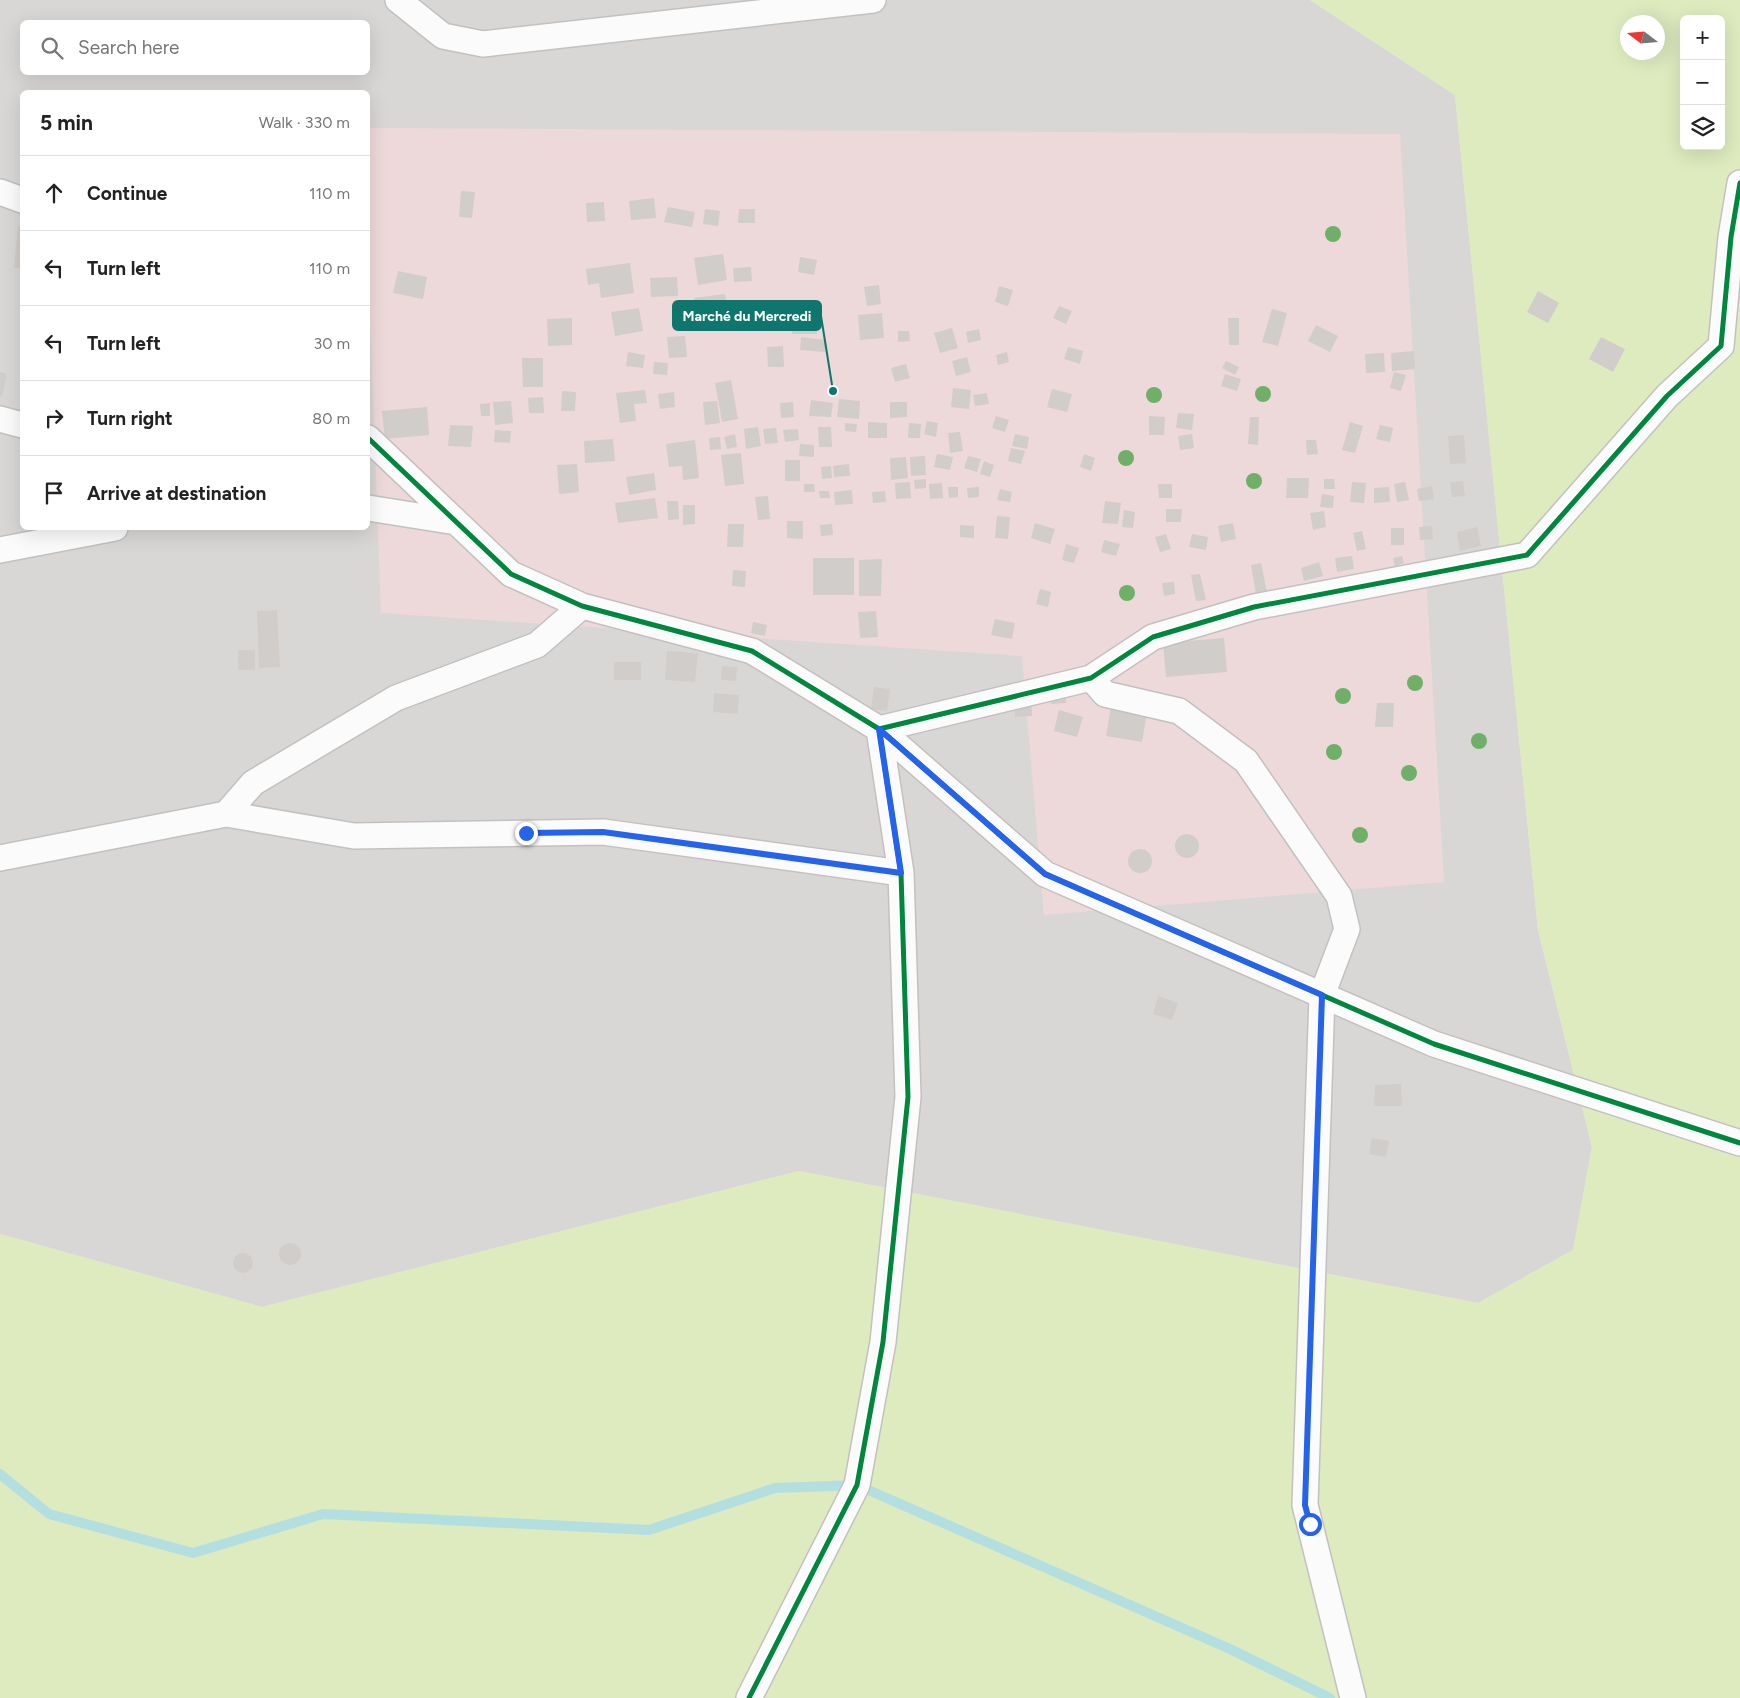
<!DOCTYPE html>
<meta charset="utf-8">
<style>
:root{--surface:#fff;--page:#f2f2f2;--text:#222;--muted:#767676;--line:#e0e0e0}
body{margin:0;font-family:Figtree,sans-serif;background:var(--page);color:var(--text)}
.controls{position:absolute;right:15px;top:15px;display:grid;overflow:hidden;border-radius:8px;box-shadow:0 5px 20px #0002}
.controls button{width:45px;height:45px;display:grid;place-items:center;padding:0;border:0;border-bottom:1px solid var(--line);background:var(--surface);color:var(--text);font:25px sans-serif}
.compass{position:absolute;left:1620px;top:15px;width:45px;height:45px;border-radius:50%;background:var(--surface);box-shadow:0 5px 20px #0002;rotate:286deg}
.stop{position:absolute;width:15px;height:15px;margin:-11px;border:4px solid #2563eb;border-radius:50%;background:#fff}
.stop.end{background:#2563eb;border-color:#fff;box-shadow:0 1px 5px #0008}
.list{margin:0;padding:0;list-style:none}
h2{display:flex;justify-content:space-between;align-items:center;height:65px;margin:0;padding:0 20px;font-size:21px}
h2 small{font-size:16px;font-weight:400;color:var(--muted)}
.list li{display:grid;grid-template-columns:32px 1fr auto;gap:15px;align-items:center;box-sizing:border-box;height:75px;padding:0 20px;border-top:1px solid var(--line)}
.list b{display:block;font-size:19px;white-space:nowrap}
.list em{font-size:16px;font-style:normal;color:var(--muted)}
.icon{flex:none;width:28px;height:28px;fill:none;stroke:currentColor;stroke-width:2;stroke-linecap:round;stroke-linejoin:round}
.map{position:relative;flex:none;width:1740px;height:1698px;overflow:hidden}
.search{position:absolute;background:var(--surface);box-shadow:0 5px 20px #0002;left:20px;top:20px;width:350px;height:55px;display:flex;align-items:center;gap:12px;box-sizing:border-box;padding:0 18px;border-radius:8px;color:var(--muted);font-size:19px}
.panel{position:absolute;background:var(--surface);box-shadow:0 5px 20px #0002;left:20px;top:90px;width:350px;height:440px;border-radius:8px}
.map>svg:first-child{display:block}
.residential{fill:#d9d7d6;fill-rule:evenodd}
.commercial{fill:#eed9da}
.grass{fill:#ddebbf;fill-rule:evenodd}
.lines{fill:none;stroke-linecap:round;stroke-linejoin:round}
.stream{stroke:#b3dfe1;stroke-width:10}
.building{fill:#d1cdca}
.street-casing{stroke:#c2c1c0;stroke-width:28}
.street{stroke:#fcfbfb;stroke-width:25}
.cycleway-casing{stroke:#fff;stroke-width:8}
.cycleway{stroke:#00873e;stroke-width:5}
.tree{fill:#70af68}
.route{stroke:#2563eb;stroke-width:6}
.leader{fill:none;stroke:#0f766e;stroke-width:2}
.callout-dot{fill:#0f766e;stroke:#fff;stroke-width:2}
.callout{fill:#0f766e;stroke:#0f766e;stroke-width:2}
.callout-label{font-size:14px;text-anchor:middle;font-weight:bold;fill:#fff}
</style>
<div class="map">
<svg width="1740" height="1698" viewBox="0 0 1740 1698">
<rect width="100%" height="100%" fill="#eae7e4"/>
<path class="residential" d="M0,0H1310L1455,95L1538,930L1592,1147L1573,1250L1478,1303L799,1171L262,1307L0,1234ZM22,22H368V72H22ZM22,92H368V528H22Z"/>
<path class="commercial" d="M368,128L1400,134L1444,882L1044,915L1022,656L381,613L368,260Z"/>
<path class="grass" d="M1310,0H1740V1698H0V1234L262,1307L799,1171L1478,1303L1573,1250L1592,1147L1538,930L1455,95ZM1684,19H1721V146H1684ZM1628,22H1658V52H1628Z"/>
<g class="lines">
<path class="stream" d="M0,1474L49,1514L193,1553L323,1514L649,1530L775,1488L857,1485L1230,1649L1330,1698"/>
</g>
<path class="building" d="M461,191L475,192L472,218L459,217Z
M654,198L656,218L631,220L629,201Z
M604,202L605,221L587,222L586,203Z
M668,207L695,212L692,227L664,222Z
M705,209L720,211L718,226L703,224Z
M739,209H755V223H738Z
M18,226L22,227V268H14Z
M723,254L727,280L698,285L694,258Z
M800,257L817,260L814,275L798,272Z
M630,263L634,293L601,298L599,283L588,285L586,269Z
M751,267L752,281L734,282L733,268Z
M398,271L427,277L423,299L393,293Z
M677,277L678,296L651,297L650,278Z
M879,285L881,304L867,306L864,287Z
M999,286L1013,290L1008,306L995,302Z
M1538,291L1559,303L1548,323L1527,312Z
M725,294L728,313L696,317L694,298Z
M817,304V334H792V305Z
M1059,306L1072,311L1066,324L1053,318Z
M639,308L643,331L615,336L611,312Z
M1272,309L1287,313L1278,346L1262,342Z
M882,313L884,338L860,340L858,315Z
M572,318V345L548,346L547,319Z
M1228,318H1239V345H1229Z
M1316,325L1338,336L1330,352L1308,341Z
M952,328L958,348L940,353L934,333Z
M979,329L981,340L968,343L966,332Z
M898,331H909L910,341L898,342Z
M685,336L687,357L669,358L667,337Z
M801,337L826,340L825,352L800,350Z
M1601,337L1625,349L1613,372L1589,359Z
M783,346L784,367H768L767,347Z
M1068,347L1083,351L1080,364L1064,359Z
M1414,351L1415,369L1392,371L1391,353Z
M628,352L645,355L643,368L626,366Z
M1007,352L1009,362L998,365L996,355Z
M1384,353L1385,372L1366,373L1365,354Z
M967,357L971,372L956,376L952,361Z
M522,358H543V387H523Z
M1226,361L1239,367L1235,375L1222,368Z
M654,362L668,363L667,375L653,374Z
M906,364L910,378L895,382L891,368Z
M0,372L7,374L2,397L0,396Z
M1394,372L1406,375L1401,391L1390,388Z
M1225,374L1241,379L1237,391L1221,386Z
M731,380L738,419L722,422L715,383Z
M953,388L971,390L969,409L951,407Z
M1052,389L1072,394L1067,412L1047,407Z
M645,390L647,403L634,404L636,421L620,423L616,393Z
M562,391L576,392L575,411H561Z
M674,392L675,407L660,409L658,394Z
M987,393L989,404L975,406L973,395Z
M543,397L544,413H529L528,398Z
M839,399L860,401L859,419L837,417Z
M811,400L833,403L831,417L809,416Z
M511,401L513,423L495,425L493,402Z
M717,401L720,423L705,425L703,402Z
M793,402L794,417L781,418L780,403Z
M890,402H907V417L890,418Z
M490,403V416H481L480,404Z
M427,407L429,435L385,439L382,411Z
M1178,413L1194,414L1192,430L1176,428Z
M996,416L1009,420L1005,432L992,428Z
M1149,416L1165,417L1164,435H1149Z
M1250,417H1259L1258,445L1248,444Z
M927,421L938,423L936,437L924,434Z
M868,422L887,423V438H868Z
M1350,422L1363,426L1355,453L1342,450Z
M845,423L857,424L856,432L845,431Z
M909,423L921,424L920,438H908Z
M450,425L473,426L471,447L448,446Z
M1380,425L1393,428L1390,442L1376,439Z
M758,427L761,446L746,449L744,429Z
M818,427H831L832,447H819Z
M776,428L778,443L765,444L763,429Z
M798,429L799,440L785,442L783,430Z
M495,430L511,431L510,443L494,442Z
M960,432L963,451L950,453L948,433Z
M735,434L737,447L727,449L724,437Z
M1015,434L1029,437L1027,449L1012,446Z
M1192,434L1194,448L1180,450L1178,436Z
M1464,435L1466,463L1450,464L1448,436Z
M720,437L721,449L710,450L709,438Z
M613,439L615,461L585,463L584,441Z
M695,440L699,478L683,480L682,466L669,467L666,444Z
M1306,440H1316L1318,454L1307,455Z
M800,444L814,445V457L799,456Z
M1011,448L1025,451L1021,464L1008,461Z
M741,453L744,484L725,486L721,455Z
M937,454L953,457L950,470L934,467Z
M1084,454L1095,458L1091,471L1080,467Z
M925,456L926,475L911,476L910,457Z
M968,456L981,459L977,472L964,468Z
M906,457L908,478L891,480L890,458Z
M785,460H800V481H785Z
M984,461L994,465L990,477L980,474Z
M577,464L579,492L559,494L557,465Z
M849,464L850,476L834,477L833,466Z
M831,466L832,478L822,479L821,467Z
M654,473L656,490L629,495L626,477Z
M1287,478H1309L1308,498H1286Z
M926,479V488L915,489L914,480Z
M1324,479H1334L1335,489H1324Z
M1463,481L1465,496L1452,497L1450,482Z
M910,482L911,498L896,499L895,483Z
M1352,482L1366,483L1364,503L1350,502Z
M1405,482L1409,500L1397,502L1394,484Z
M942,483L943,498L930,499L929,484Z
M804,484H814L815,492H804Z
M1158,484H1172V498H1159Z
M1432,486L1434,499L1419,501L1417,489Z
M948,487H958V497L949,498Z
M979,487V497L968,498L967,488Z
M1389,487L1390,502L1374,503V488Z
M1000,489L1012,492L1010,502L997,500Z
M852,490L853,504L835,505L834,492Z
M819,491H829L830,498H820Z
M885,491L886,502L873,503L872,492Z
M1322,494L1334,496L1333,508L1320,507Z
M768,496L770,519L758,520L755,497Z
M655,498L658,518L618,523L615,503Z
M667,501H678L679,519L668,520Z
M1105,501L1121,503L1118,524L1102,523Z
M683,505H695V524L683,525Z
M1166,509H1182L1181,522H1166Z
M1124,510L1135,512L1133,528L1122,527Z
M1324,511L1326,527L1313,530L1310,513Z
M997,516L1010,517L1008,539L995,538Z
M787,521H803V539L787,538Z
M1035,523L1055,529L1050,544L1031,538Z
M1233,523L1236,539L1221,542L1218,526Z
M728,524H744L743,547H727Z
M832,524L833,535L821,536L820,525Z
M960,525L974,526V538L960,537Z
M1432,526L1433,539L1420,540L1419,527Z
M1477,527L1481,546L1460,551L1457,532Z
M1391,528H1404V545H1391Z
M1362,531L1366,549L1357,551L1353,533Z
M1166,534L1171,549L1160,552L1155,537Z
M1192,534L1208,537L1206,550L1189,547Z
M1104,540L1120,544L1116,556L1101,552Z
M1066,544L1079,548L1074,563L1062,560Z
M1352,556L1354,569L1337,572L1335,558Z
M1402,556L1404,563L1395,566L1393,558Z
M813,558H854V595H813Z
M882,559L881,596H859V560Z
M1319,562L1323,576L1304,581L1301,568Z
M1261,563L1267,592L1256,594L1251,565Z
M733,570L746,571L745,587L732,586Z
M1200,574L1206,600L1196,601L1191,575Z
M1174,582L1175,594L1164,596L1162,583Z
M1040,589L1051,592L1048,607L1036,604Z
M277,610L280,667L259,668L257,611Z
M876,611L878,637L860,638L858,612Z
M995,619L1015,623L1012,639L991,635Z
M753,622L767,625L765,636L751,633Z
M1224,638L1227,672L1166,677L1163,643Z
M238,650H255V670H238Z
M667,651L698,653L695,682L665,680Z
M614,662H641V680H614Z
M722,666L737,667L736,681L721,680Z
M874,687L890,689L887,711L871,709Z
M1066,692V703L1051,704V693Z
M714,693L739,695L738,714L713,712Z
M1031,696L1032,716L1015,717V697Z
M1377,703H1394L1393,727H1375Z
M1111,707L1147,713L1142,742L1106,736Z
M1059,710L1083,717L1077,737L1054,731Z
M1175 846a12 12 0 1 1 24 0a12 12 0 1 1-24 0Z
M1128 861a12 12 0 1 1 24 0a12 12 0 1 1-24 0Z
M1158,996L1178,1003L1172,1020L1153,1014Z
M1401,1084L1402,1106H1374L1375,1085Z
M1372,1138L1389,1141L1386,1157L1369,1154Z
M279 1254a11 11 0 1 1 22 0a11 11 0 1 1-22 0Z
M233 1263a10 10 0 1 1 20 0a10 10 0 1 1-20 0Z"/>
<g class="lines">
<defs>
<path id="street" d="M398,0L443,36L483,44L873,0
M0,192L22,200
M0,419L22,425
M368,438L511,574L582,606L752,651L879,729L1045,874L1434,1044L1740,1143
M368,508L456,522
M0,550L115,528
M1091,678L1105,694L1179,711L1246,761L1339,896L1347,929L1322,995L1305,1505L1353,1698
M226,814L253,783L396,698L537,645L582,606
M0,858L226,814L354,836L603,832L901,873
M749,1698L857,1485L883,1342L908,1097L901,873L879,729L1091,678L1153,637L1254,607L1527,555L1667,396L1721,346L1731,237L1740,183"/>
</defs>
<use href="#street" class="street-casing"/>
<use href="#street" class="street"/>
<defs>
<path id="cycleway" d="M368,438L511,574L582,606L752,651L879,729L1045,874L1434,1044L1740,1143
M749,1698L857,1485L883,1342L908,1097L901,873L879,729L1091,678L1153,637L1254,607L1527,555L1667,396L1721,346L1731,237L1740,183"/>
</defs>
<use href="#cycleway" class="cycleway-casing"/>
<use href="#cycleway" class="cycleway"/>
</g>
<g class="tree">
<circle cx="1333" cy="234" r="8"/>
<circle cx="1263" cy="394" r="8"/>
<circle cx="1154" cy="395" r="8"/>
<circle cx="1126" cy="458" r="8"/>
<circle cx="1254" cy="481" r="8"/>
<circle cx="1127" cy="593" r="8"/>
<circle cx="1415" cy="683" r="8"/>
<circle cx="1343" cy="696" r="8"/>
<circle cx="1479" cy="741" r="8"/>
<circle cx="1334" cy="752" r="8"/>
<circle cx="1409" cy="773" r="8"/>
<circle cx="1360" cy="835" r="8"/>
</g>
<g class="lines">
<path class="route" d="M526,833L603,832L901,873L879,729L1045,874L1322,995L1305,1505L1310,1524"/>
</g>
<path class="leader" d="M833 391L821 316"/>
<circle class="callout-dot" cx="833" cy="391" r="5"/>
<rect class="callout" x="673" y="301" width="148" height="29" rx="5"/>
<g class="callout-label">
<text x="747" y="321">Marché du Mercredi</text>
</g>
</svg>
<div class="controls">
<button>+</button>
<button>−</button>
<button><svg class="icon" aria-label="layers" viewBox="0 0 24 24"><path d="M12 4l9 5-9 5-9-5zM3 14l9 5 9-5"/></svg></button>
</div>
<svg class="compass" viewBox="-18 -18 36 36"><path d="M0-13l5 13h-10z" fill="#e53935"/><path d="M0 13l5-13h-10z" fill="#767676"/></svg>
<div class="stop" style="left:1310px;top:1524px"></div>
<div class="stop end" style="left:526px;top:833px"></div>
<div class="search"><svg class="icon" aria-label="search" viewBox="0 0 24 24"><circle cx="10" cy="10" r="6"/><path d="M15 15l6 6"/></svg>Search here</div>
<section class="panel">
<h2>5 min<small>Walk · 330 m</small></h2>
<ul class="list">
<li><svg class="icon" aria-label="ahead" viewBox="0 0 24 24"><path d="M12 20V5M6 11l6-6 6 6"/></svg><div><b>Continue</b></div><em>110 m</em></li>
<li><svg class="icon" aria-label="left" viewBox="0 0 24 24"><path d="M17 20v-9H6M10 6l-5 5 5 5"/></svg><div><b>Turn left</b></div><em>110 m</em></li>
<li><svg class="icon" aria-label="left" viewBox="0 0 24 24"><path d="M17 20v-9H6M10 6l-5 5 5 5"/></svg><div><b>Turn left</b></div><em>30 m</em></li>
<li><svg class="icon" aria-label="right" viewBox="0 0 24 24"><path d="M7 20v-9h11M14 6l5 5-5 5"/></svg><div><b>Turn right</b></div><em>80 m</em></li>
<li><svg class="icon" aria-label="arrive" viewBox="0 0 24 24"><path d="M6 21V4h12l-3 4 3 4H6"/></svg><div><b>Arrive at destination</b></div></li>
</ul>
</section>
</div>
